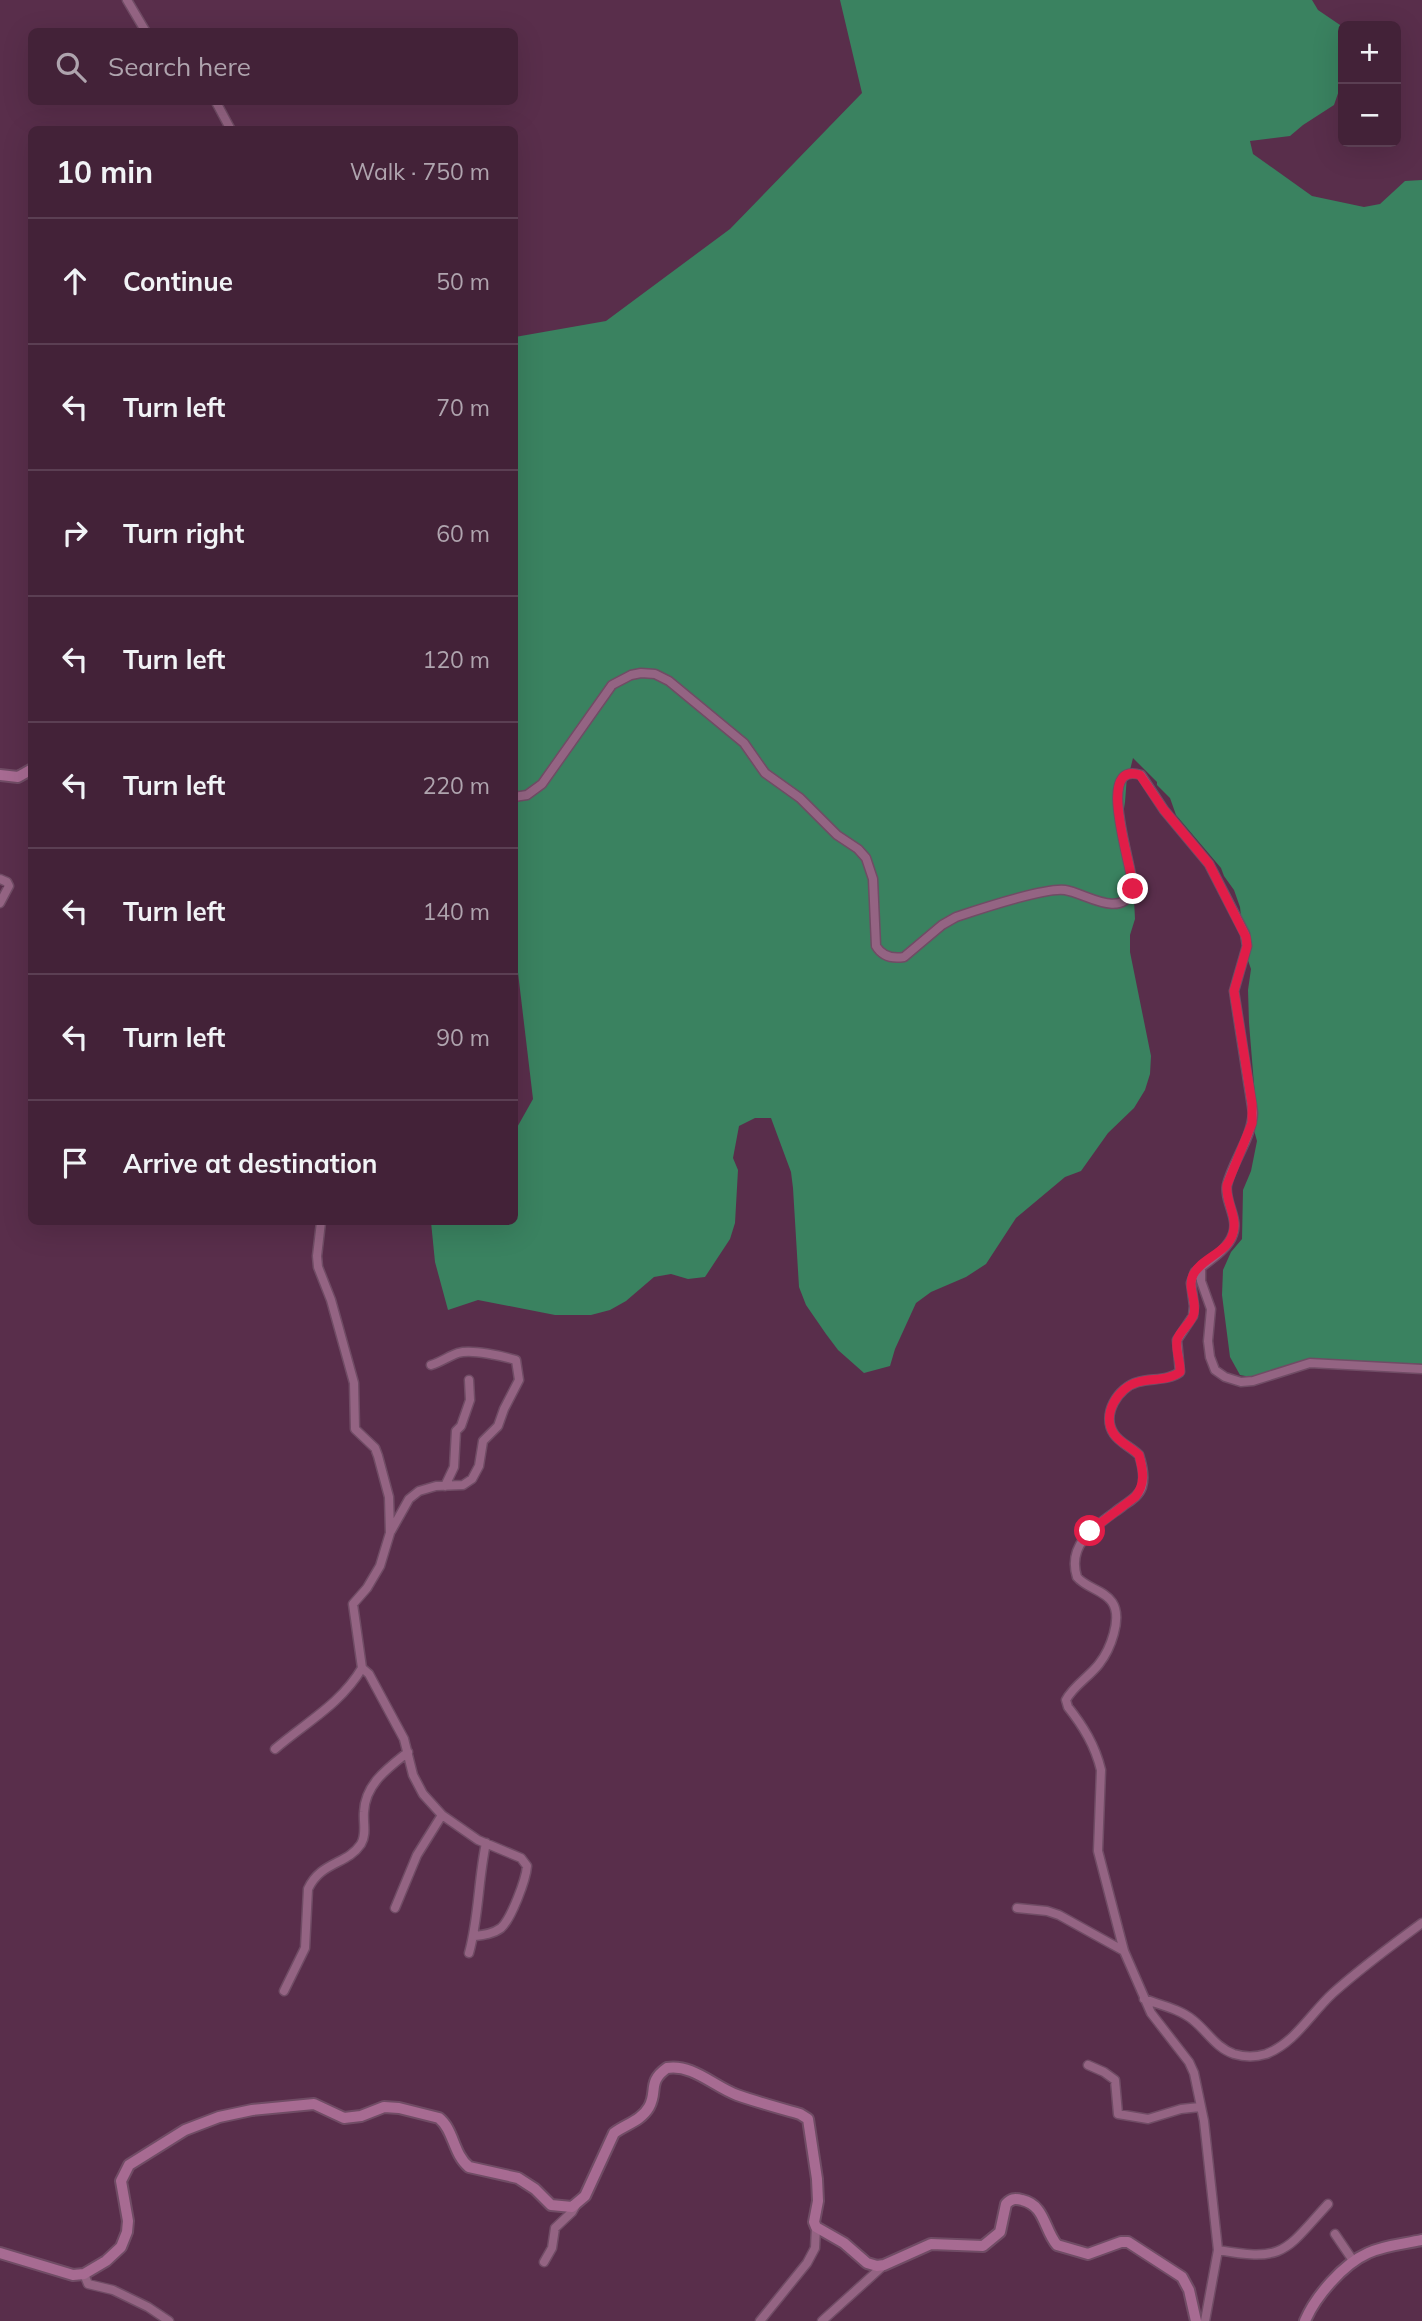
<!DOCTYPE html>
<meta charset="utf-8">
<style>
:root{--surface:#432238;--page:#4d2f43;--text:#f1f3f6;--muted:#afa4ae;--line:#5b3f53}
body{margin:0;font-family:Mulish,sans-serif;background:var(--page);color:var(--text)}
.controls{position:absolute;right:21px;top:21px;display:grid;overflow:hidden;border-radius:10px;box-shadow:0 7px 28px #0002}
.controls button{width:63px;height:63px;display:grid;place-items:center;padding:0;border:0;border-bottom:2px solid var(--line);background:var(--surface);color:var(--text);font:35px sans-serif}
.stop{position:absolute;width:21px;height:21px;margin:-16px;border:5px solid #e11d48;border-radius:50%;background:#fff}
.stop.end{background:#e11d48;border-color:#fff;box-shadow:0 2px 7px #0008}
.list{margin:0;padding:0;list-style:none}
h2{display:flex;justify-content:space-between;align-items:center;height:91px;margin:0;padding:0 28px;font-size:30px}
h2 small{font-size:23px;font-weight:400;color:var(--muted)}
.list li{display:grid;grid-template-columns:46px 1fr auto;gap:21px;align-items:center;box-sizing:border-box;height:126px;padding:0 28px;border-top:2px solid var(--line)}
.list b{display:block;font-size:26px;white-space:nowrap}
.list em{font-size:23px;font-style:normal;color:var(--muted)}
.icon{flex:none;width:38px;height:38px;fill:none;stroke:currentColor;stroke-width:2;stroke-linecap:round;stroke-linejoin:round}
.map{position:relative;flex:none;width:1422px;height:2321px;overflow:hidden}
.search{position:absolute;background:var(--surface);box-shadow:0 7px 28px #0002;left:28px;top:28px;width:490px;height:77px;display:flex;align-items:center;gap:18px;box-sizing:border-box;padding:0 24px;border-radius:10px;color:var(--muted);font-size:26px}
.panel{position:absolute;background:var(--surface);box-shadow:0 7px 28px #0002;left:28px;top:126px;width:490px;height:1099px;border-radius:10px}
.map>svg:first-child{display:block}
.forest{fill:#3a8260}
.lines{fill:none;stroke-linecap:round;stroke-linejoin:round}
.street-casing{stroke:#704c65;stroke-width:11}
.secondary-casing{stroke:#704c65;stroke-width:14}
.street{stroke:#946483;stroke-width:8}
.secondary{stroke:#a76b92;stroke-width:10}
.route{stroke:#e11d48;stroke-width:9}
</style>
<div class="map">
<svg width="1422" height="2321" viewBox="0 0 1422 2321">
<rect width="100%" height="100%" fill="#592e4b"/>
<path class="forest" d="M840,0H1312L1318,10L1343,27V79L1334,105L1303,125L1290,136L1250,141L1253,154L1312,196L1364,207L1380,204L1405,181L1422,180V1364L1325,1360L1256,1378L1240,1375L1230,1357L1222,1295L1223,1270L1231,1252L1242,1239L1243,1190L1251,1171L1257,1141L1252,1123L1256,1109L1249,1023L1248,990L1251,969L1245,952L1240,907L1234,890L1224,876L1221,868L1176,815L1170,798L1157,785V782L1133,758L1129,774L1127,776L1125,802L1121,828L1133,880L1135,919L1130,935V952L1151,1056L1150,1074L1145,1090L1134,1108L1108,1133L1081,1171L1065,1177L1016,1218L986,1264L966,1277L931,1292L916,1303L895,1349L890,1366L864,1373L838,1350L826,1334L806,1305L799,1287L793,1188L791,1172L771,1118H755L739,1126L733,1158L738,1170L735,1223L730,1239L705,1277L688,1279L671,1274L654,1277L626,1301L610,1310L591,1315H555L478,1300L448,1310L435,1262L431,1222H514L515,1131L533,1099L514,939L515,337L606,321L730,229L862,93Z"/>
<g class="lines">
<defs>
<path id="street" d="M127,0L146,32
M216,102L231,130
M514,797L527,795L542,784L612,685L631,675L641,673L655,674L669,681L744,743L765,773L800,798L837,835L858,849L866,858L873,879L876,946C882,956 892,959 904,957L942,925L956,917C977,910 1046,887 1065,890C1085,893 1120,919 1132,891C1138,877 1091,759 1141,775L1164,810L1209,864L1245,934L1247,946L1234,991L1253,1113C1251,1140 1233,1160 1227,1185C1224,1201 1239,1218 1233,1234C1228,1250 1207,1262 1195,1272L1191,1283L1194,1306L1193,1316L1177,1340L1180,1372C1168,1381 1151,1378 1138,1382C1118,1387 1101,1415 1114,1434C1120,1443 1131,1447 1139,1455C1142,1464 1145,1477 1142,1487C1139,1496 1130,1501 1123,1506C1099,1524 1066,1542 1077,1577C1086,1588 1104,1590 1112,1602C1123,1618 1110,1650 1099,1664C1089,1677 1073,1686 1066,1700L1068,1707C1083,1726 1095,1745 1101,1770L1098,1851L1124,1951L1151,2013L1189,2062L1194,2073L1204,2121L1218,2250L1205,2321
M0,879L7,882L9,886L0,903
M321,1222L317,1256L318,1267L331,1300L354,1383L355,1429L375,1448L378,1456L389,1497L390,1533L380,1566L367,1588L353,1604L362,1668L369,1674L404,1739L413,1775L423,1794L442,1815L478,1840L521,1858L527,1866C526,1880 511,1919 501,1928C493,1934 483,1935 474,1936
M1201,1267V1281L1211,1309L1208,1341L1210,1357L1215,1370L1225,1377L1241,1382L1253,1381L1310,1363L1422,1369
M445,1486L454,1467L456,1431L461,1426L470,1400L469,1380
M391,1531L409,1499L419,1491L436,1486L463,1485L472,1479L479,1466L483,1441L498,1426L504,1409L519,1380L516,1360C502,1356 472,1349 458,1353C449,1356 441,1362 431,1365
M275,1749C305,1723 341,1704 362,1668
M395,1908L417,1855L442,1815
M1017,1908L1047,1911L1059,1915L1124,1951
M469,1953C479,1917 478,1880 486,1843
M284,1991L305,1948L308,1889C321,1861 347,1865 361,1844C367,1834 363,1823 364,1812C365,1784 388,1768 408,1752
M1144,1999C1160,2005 1180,2009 1193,2020C1207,2031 1216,2048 1234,2054C1244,2057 1256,2057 1266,2054C1295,2043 1311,2013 1333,1993C1361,1968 1392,1945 1422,1923
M1088,2065L1104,2072L1115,2080L1118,2114L1148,2119L1181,2109L1200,2107
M1335,2234L1354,2262
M1218,2250C1285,2262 1285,2251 1328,2204
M544,2262L552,2248L555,2228L572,2212L576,2205
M84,2274L88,2284L113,2290L148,2307L169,2321
M760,2321L807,2263L815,2248L816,2227
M822,2321L884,2265"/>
<path id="secondary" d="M0,775L18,777L32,769
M0,2253L73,2275L84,2274L106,2261L121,2247L127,2232L128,2221L121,2181L129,2165L185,2130L219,2117L252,2110L314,2104L344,2118L361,2116L384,2107L399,2108L439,2118C454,2130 453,2154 469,2167L518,2178L535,2189L551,2205L572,2207L585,2196L614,2133C626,2124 641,2121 649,2107C658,2091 647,2082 667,2068C693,2064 713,2086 737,2095C757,2102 779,2108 800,2114L808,2119L817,2179L818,2201L814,2222L816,2227L844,2243L867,2263L877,2266L884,2265L931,2244L983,2246L1000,2232L1006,2204C1011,2199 1014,2198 1022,2200C1045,2205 1044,2230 1057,2245L1088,2254L1121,2242H1128L1182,2277L1189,2290L1196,2321
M1305,2321C1315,2297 1343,2264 1368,2253C1385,2245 1404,2244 1422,2240"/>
</defs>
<use href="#street" class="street-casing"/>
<use href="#secondary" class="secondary-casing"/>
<use href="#street" class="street"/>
<use href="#secondary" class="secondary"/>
</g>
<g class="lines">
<path class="route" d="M1090,1531L1135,1497C1146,1484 1143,1470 1139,1455C1131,1447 1120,1443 1114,1434C1101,1415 1118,1387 1138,1382C1151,1378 1168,1381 1180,1372C1181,1362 1175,1350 1177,1340C1180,1330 1192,1323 1194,1313C1197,1300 1187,1288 1193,1275C1202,1257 1228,1253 1233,1233C1238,1217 1225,1201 1227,1185L1252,1123V1104L1234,991L1247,946L1246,937L1209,864L1164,810L1140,775C1093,760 1135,873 1133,889"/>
</g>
</svg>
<div class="controls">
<button>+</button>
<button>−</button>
</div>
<div class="stop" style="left:1090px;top:1531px"></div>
<div class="stop end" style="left:1133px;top:889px"></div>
<div class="search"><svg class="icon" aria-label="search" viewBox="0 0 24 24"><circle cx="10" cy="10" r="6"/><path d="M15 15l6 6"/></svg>Search here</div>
<section class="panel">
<h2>10 min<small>Walk · 750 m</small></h2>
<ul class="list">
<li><svg class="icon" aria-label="ahead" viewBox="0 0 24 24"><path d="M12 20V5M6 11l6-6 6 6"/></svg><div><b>Continue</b></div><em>50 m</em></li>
<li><svg class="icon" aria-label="left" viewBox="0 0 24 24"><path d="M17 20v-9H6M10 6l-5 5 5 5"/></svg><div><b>Turn left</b></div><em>70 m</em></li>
<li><svg class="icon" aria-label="right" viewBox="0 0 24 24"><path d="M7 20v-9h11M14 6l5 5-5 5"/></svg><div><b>Turn right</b></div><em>60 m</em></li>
<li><svg class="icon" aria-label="left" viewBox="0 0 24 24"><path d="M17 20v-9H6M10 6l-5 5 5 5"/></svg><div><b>Turn left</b></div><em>120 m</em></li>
<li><svg class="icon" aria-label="left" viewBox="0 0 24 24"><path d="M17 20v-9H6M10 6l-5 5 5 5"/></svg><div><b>Turn left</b></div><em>220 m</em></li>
<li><svg class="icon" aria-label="left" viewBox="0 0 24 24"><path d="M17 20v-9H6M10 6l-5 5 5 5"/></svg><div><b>Turn left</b></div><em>140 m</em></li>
<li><svg class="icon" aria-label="left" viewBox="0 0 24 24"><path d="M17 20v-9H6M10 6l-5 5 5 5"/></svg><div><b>Turn left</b></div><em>90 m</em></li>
<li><svg class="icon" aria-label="arrive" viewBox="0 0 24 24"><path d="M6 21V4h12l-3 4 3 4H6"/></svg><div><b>Arrive at destination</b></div></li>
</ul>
</section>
</div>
